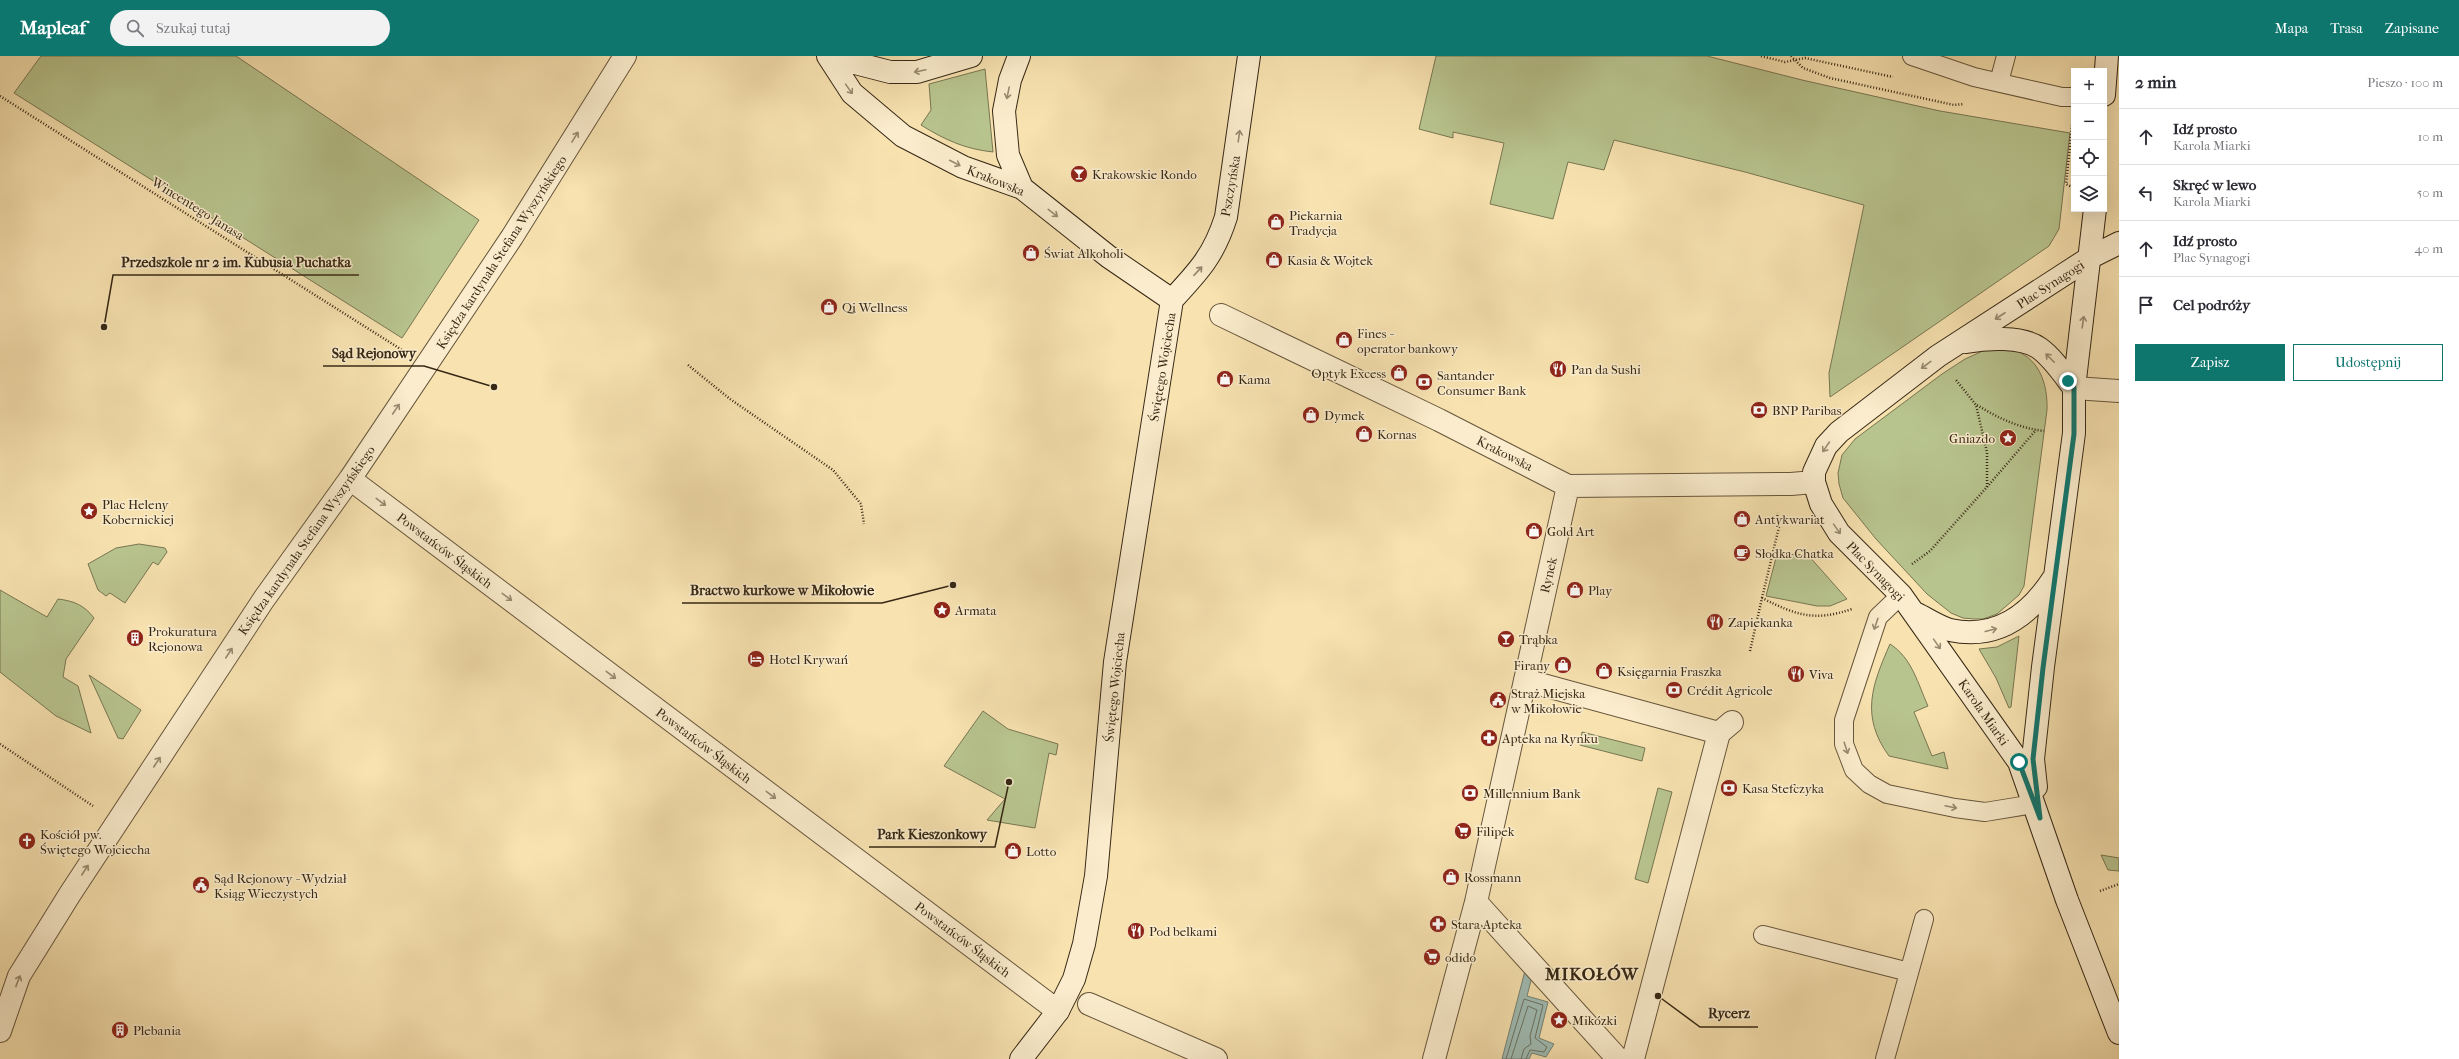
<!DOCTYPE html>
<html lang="pl">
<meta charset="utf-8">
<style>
:root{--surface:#fff;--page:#f2f2f3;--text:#2b2b33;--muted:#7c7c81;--line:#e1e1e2;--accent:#0f766e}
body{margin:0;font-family:"IM FELL French Canon",serif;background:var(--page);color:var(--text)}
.controls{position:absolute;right:12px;top:12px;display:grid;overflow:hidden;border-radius:0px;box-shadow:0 4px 16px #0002}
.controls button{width:36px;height:36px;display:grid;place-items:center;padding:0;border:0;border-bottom:1px solid var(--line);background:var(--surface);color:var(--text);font:20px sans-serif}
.stop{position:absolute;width:12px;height:12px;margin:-9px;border:3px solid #0f766e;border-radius:50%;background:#fff}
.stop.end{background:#0f766e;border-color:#fff;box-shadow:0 1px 4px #0008}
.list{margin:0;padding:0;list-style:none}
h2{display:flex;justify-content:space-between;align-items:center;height:52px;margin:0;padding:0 16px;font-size:17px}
h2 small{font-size:13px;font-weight:400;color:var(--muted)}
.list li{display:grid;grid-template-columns:26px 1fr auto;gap:12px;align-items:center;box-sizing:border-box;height:56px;padding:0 16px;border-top:1px solid var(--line)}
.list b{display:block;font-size:15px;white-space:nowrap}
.list p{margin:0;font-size:13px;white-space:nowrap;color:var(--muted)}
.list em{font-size:13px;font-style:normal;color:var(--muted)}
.actions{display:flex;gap:8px;padding:12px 16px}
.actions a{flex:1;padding:9px 0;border:1px solid var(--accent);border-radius:0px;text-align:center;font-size:14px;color:var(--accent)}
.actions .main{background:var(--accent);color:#fff}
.icon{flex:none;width:22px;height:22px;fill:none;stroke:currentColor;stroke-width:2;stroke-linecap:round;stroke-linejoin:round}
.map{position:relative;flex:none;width:2119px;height:1003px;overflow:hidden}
header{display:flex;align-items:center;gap:24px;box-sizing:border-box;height:56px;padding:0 20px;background:var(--accent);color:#fff}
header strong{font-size:19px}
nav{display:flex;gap:22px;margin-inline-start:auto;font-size:14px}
.search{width:280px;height:36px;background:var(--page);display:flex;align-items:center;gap:10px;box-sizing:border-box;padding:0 14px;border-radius:22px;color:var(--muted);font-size:15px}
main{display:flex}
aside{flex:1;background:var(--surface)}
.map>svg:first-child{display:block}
.green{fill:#b8c48e;stroke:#787652}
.water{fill:#9fbcb4;stroke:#758174}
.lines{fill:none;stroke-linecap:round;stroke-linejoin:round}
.shore{stroke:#6b7264;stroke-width:1}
.lane-casing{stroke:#67563c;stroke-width:20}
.street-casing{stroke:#67563c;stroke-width:24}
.secondary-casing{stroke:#372815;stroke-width:24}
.path{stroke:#372815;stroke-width:2.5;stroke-dasharray:1 2;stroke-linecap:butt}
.lane{stroke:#faeccc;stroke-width:18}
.street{stroke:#faeccc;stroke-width:22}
.secondary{stroke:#faeccc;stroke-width:22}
.oneway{stroke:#988a70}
.route{stroke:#0f766e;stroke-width:5}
.labels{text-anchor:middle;stroke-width:3;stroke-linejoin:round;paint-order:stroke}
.poi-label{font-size:13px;fill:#372815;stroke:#faeccc;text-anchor:start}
.street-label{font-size:13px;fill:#372815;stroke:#faeccc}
.district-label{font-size:17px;font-weight:bold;letter-spacing:1px;fill:#372815;stroke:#faeccc}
.leader{fill:none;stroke:#372815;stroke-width:1.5}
.callout-dot{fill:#372815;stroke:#faeccc;stroke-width:1.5}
.callout-label{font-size:14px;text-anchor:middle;font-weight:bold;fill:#372815;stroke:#faeccc;stroke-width:3;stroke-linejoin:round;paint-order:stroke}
</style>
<header>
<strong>Mapleaf</strong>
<div class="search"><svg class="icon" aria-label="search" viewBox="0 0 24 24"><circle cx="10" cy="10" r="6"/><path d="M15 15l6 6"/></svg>Szukaj tutaj</div>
<nav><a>Mapa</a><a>Trasa</a><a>Zapisane</a></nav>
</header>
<main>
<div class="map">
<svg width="2119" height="1003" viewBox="0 0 2119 1003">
<rect width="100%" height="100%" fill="#f7e2b0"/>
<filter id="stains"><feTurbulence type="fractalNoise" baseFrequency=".005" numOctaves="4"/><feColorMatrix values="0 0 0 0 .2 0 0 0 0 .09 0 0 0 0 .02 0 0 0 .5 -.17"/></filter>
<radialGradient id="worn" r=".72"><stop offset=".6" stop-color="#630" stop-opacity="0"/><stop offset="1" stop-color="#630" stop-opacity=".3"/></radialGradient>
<path class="green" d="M41,0H236L479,164L402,282L14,37Z
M1436,0H1707L1802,24L1940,55L2070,77L2059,173L2049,190L1830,341L1829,317L1864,149L1745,116L1614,84L1604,114L1568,106L1553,163L1490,148L1504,87L1453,76V82L1419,73Z
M985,13L993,96C965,93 945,84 921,69L931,54L929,28Z
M1987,293C1994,293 2003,292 2009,293C2039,299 2048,328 2047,354L2024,530L2019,539L1997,558L1983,563H1974L1963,562L1951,557L1927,538L1876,483L1843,442L1839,428L1838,417L1842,399L1855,383L1942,318L1965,303Z
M139,488L165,492L167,496L158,509L153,506L125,547L110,537L106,540L98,534L88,508L116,492Z
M1777,498L1808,499L1847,543L1830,550H1817L1766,540Z
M0,534L47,561L58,543C74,545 84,549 94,562L66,603L63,621L78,630L91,677L56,660L0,616Z
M2019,580L2011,651L2009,652L1996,622L1979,593L1997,591Z
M1890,588C1912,602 1918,628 1928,650L1914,656L1932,700L1944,696L1948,713L1889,700C1860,660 1872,629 1890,588Z
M89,619L141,654L123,683L118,682Z
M983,655L1008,673L1058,688L1056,699L1049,697L1035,772L987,764L1005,743L944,710Z
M1582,676L1645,692L1642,705L1580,689Z
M1658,732L1672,736L1648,827L1635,823Z
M2101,799L2119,802V815L2108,814Z"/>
<path class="water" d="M1526,911L1534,913L1527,940L1548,946L1539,982L1554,988L1546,1001L1532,997L1529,1003H1502Z"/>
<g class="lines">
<path class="shore" d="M1506,1003L1524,943L1543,949L1535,982L1547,991L1544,996L1530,994L1526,1003
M1511,1003L1528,950L1537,954L1530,980L1531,988L1524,993L1521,1003"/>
<defs>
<path id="lane" d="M1912,0L1974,21L2062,41H2074
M1999,26L2006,0
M1901,539L1878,561L1844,664V688L1854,714L1869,728L1887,738L1955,752L1985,756L2034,748
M1763,879L1909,916
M1885,1003L1924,863"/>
<path id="street" d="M1221,259L1439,364L1568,430L1791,428L1814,426
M2074,332L2119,335
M350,423L1058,955
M1525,624L1719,677
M1476,846L1618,1003
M1089,948L1216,1003
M0,975L19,920L70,838L264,543L350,423L512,181L625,0
M1434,1003L1476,846L1568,430
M1633,1003L1719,677L1732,666"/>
<path id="secondary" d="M828,0L852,37L903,80L963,111L1022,132L1109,201L1172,244
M828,0L890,16H917L971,0
M1019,0L1010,24L1004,55L1008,99L1022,132
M2104,39L2107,0
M2119,187L2091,201L1938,300L1839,376L1826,390L1814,416V426L1821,448L1839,477L1901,539L2019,706L2067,844L2119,977
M1172,244C1199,215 1214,199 1226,161L1249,0
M1966,286C1986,282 2022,280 2039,292C2053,302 2064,319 2074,332
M1917,558C1927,563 1939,571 1950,574C1996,584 2029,560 2053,523
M2036,731L2033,703L2043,611L2074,377V332L2095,153
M1021,1003L1058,955L1074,923L1084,888L1096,820L1115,606L1172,244"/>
</defs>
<use href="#lane" class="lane-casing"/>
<use href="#street" class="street-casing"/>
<use href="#secondary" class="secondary-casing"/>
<path class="path" d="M1761,0L1785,6L1805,2L1893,21
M1791,0L1803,12L1830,22L1954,49L1964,48
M0,40L402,294
M2072,69L2066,128L2074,132
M688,309L730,343L833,414L861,448L864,468
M1977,349C1998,362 2019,372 2044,375
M1987,431L2036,374
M1912,508L1930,495L1987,431V396L1976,349L1956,324
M1762,542L1779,471L1777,457
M1750,595L1762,542C1796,559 1814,566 1852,553
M0,688L93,750
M2100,835L2119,828"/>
<use href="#lane" class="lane"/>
<use href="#street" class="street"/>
<use href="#secondary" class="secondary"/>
</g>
<defs><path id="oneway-shaft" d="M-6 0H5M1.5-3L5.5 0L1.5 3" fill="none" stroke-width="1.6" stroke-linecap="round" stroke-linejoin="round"/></defs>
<g class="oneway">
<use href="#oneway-shaft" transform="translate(920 15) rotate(168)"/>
<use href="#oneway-shaft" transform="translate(849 33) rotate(55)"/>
<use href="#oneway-shaft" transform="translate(1008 37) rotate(102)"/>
<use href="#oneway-shaft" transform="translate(1239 80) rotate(-82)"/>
<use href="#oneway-shaft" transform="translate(575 81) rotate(-58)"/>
<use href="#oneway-shaft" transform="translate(955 107) rotate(27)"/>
<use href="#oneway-shaft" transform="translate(1053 157) rotate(38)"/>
<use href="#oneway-shaft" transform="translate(1198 215) rotate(-47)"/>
<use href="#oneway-shaft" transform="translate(2000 260) rotate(147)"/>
<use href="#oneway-shaft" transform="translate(2083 266) rotate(-82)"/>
<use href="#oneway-shaft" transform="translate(2050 302) rotate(-135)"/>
<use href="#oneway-shaft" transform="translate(1926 309) rotate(143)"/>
<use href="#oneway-shaft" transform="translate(396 353) rotate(-56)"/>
<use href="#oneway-shaft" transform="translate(1826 391) rotate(124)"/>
<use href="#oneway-shaft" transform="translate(381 446) rotate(37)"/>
<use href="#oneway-shaft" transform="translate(1837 473) rotate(55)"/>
<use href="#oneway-shaft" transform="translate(507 541) rotate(37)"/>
<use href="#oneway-shaft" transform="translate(1876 568) rotate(109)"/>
<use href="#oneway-shaft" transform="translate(1991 574) rotate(-14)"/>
<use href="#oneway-shaft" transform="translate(1937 588) rotate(55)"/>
<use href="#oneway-shaft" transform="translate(229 597) rotate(-57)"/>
<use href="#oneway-shaft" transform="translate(611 619) rotate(37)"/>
<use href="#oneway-shaft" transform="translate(1846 692) rotate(72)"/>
<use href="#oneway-shaft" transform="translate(157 706) rotate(-57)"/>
<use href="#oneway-shaft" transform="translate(771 739) rotate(37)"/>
<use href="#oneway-shaft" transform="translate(1951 751) rotate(12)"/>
<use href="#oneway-shaft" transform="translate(85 814) rotate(-57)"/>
<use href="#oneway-shaft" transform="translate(18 925) rotate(-69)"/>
</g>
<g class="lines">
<path class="route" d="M2019,706L2040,762L2033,703L2043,612L2074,378V332L2068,325"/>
</g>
<defs>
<symbol id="bar-disc" viewBox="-11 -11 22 22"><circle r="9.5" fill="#8f2418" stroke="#faeccc"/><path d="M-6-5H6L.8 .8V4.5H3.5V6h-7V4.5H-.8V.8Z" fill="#fff"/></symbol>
<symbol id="shop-disc" viewBox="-11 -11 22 22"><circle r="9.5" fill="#8f2418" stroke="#faeccc"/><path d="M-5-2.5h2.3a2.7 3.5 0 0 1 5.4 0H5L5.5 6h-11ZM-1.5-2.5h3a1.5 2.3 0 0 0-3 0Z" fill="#fff"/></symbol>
<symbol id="restaurant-disc" viewBox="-11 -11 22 22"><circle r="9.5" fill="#8f2418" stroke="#faeccc"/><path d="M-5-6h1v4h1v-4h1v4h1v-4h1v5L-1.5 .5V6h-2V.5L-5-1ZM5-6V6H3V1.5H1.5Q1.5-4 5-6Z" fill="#fff"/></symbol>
<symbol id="bank-disc" viewBox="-11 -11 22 22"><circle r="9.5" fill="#8f2418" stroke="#faeccc"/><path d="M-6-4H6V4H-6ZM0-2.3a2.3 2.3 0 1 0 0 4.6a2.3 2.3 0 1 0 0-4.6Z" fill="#fff"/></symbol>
<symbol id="sight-disc" viewBox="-11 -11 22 22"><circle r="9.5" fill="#8f2418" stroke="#faeccc"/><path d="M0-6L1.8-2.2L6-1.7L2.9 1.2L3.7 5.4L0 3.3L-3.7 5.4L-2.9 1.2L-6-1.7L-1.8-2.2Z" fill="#fff"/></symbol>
<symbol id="cafe-disc" viewBox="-11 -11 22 22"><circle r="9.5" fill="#8f2418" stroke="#faeccc"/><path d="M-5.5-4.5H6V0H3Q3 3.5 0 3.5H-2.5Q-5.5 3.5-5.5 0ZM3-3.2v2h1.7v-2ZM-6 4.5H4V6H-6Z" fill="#fff"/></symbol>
<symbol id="building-disc" viewBox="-11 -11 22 22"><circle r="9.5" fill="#8f2418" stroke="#faeccc"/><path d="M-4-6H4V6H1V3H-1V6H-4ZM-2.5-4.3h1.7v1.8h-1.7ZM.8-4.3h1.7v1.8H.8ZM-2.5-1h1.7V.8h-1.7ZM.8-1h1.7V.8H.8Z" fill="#fff"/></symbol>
<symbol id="hotel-disc" viewBox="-11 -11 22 22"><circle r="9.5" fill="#8f2418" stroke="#faeccc"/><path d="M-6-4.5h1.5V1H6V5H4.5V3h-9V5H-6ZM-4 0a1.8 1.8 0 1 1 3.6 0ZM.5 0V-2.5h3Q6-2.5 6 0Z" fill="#fff"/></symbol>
<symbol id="civic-disc" viewBox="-11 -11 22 22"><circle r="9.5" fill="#8f2418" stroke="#faeccc"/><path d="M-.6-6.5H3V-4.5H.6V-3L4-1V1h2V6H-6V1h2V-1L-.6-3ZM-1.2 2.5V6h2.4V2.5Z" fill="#fff"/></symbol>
<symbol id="pharmacy-disc" viewBox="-11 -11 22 22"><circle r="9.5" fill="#8f2418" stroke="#faeccc"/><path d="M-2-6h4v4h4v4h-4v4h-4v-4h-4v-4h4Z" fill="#fff"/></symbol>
<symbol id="supermarket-disc" viewBox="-11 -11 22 22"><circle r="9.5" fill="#8f2418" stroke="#faeccc"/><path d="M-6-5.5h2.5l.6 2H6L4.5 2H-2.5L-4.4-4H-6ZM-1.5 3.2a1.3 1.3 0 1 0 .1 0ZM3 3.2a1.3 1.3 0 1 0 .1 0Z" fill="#fff"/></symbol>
<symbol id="church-disc" viewBox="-11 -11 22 22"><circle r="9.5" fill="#8f2418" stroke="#faeccc"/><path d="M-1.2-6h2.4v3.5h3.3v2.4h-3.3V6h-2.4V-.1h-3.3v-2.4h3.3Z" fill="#fff"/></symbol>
</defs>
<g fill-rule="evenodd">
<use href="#bar-disc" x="1069" y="108" width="20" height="20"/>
<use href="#shop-disc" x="1266" y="156" width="20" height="20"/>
<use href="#shop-disc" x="1021" y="187" width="20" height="20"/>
<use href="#shop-disc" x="1264" y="194" width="20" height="20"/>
<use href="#shop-disc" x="819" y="241" width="20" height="20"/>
<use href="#shop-disc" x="1334" y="274" width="20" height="20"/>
<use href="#restaurant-disc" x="1548" y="303" width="20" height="20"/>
<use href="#shop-disc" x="1389" y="307" width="20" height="20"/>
<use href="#shop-disc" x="1215" y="313" width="20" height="20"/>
<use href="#bank-disc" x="1414" y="316" width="20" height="20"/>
<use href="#bank-disc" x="1749" y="344" width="20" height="20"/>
<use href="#shop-disc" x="1301" y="349" width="20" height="20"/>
<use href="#shop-disc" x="1354" y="368" width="20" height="20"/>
<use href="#sight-disc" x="1998" y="372" width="20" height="20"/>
<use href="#sight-disc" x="79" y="445" width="20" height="20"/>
<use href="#shop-disc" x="1732" y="453" width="20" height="20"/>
<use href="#shop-disc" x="1524" y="465" width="20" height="20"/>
<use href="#cafe-disc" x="1732" y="487" width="20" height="20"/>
<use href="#shop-disc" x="1565" y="524" width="20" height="20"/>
<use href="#sight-disc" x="932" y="544" width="20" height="20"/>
<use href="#restaurant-disc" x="1705" y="556" width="20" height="20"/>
<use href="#building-disc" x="125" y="572" width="20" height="20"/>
<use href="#bar-disc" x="1496" y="573" width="20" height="20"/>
<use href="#hotel-disc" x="746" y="593" width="20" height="20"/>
<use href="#shop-disc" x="1553" y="599" width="20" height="20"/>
<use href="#shop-disc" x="1594" y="605" width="20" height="20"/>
<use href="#restaurant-disc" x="1786" y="608" width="20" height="20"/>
<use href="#bank-disc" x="1664" y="624" width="20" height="20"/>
<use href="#civic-disc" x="1488" y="634" width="20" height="20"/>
<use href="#pharmacy-disc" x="1479" y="672" width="20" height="20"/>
<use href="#bank-disc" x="1719" y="722" width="20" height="20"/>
<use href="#bank-disc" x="1460" y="727" width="20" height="20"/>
<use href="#supermarket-disc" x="1453" y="765" width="20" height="20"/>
<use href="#church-disc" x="17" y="775" width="20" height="20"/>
<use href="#shop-disc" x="1003" y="785" width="20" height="20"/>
<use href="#shop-disc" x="1441" y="811" width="20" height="20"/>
<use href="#civic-disc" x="191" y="819" width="20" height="20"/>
<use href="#pharmacy-disc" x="1428" y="858" width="20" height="20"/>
<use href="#restaurant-disc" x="1126" y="865" width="20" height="20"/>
<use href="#supermarket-disc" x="1422" y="891" width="20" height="20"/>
<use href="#sight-disc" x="1549" y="954" width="20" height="20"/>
<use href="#building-disc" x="110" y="964" width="20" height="20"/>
</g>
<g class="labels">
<g class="poi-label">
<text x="1092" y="123">Krakowskie Rondo</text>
<text x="1289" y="164">Piekarnia<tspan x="1289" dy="15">Tradycja</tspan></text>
<text x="1044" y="202">Świat Alkoholi</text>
<text x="1287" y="209">Kasia &amp; Wojtek</text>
<text x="842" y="256">Qi Wellness</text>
<text x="1357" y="282">Fines -<tspan x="1357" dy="15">operator bankowy</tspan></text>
<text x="1571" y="318">Pan da Sushi</text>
<text x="1386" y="322" text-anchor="end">Optyk Excess</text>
<text x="1437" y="324">Santander<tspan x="1437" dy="15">Consumer Bank</tspan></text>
<text x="1238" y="328">Kama</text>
<text x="1772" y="359">BNP Paribas</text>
<text x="1324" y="364">Dymek</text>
<text x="1377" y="383">Kornas</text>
<text x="1995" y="387" text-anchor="end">Gniazdo</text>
<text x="102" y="453">Plac Heleny<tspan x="102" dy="15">Kobernickiej</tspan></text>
<text x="1755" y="468">Antykwariat</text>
<text x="1547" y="480">Gold Art</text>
<text x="1755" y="502">Słodka Chatka</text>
<text x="1588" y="539">Play</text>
<text x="955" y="559">Armata</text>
<text x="1728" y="571">Zapiekanka</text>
<text x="148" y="580">Prokuratura<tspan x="148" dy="15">Rejonowa</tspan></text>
<text x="1519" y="588">Trąbka</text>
<text x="769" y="608">Hotel Krywań</text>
<text x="1550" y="614" text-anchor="end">Firany</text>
<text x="1617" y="620">Księgarnia Fraszka</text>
<text x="1809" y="623">Viva</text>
<text x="1687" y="639">Crédit Agricole</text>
<text x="1511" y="642">Straż Miejska<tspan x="1511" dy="15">w Mikołowie</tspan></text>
<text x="1502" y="687">Apteka na Rynku</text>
<text x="1742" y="737">Kasa Stefczyka</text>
<text x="1483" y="742">Millennium Bank</text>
<text x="1476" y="780">Filipek</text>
<text x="40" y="783">Kościół pw.<tspan x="40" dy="15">Świętego Wojciecha</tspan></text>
<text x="1026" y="800">Lotto</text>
<text x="1464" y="826">Rossmann</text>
<text x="214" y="827">Sąd Rejonowy - Wydział<tspan x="214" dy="15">Ksiąg Wieczystych</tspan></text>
<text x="1451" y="873">Stara Apteka</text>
<text x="1149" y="880">Pod belkami</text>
<text x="1445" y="906">odido</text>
<text x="1572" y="969">Mikózki</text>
<text x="133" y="979">Plebania</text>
</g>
<g class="street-label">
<text transform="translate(996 124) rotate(22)" y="5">Krakowska</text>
<text transform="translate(1230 130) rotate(-80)" y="5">Pszczyńska</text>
<text transform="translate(198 152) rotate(32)" y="5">Wincentego Janasa</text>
<text transform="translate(501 196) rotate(-57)" y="5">Księdza kardynała Stefana Wyszyńskiego</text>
<text transform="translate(2050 228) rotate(-33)" y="5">Plac Synagogi</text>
<text transform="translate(1162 311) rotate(-81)" y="5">Świętego Wojciecha</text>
<text transform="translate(1505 397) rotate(27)" y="5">Krakowska</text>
<text transform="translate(306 484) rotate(-55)" y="5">Księdza kardynała Stefana Wyszyńskiego</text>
<text transform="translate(445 494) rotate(37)" y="5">Powstańców Śląskich</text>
<text transform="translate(1876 515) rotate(46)" y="5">Plac Synagogi</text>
<text transform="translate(1548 519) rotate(-77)" y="5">Rynek</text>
<text transform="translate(1114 631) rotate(-84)" y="5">Świętego Wojciecha</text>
<text transform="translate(1984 656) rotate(55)" y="5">Karola Miarki</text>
<text transform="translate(704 689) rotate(37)" y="5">Powstańców Śląskich</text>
<text transform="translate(963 883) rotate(37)" y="5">Powstańców Śląskich</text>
</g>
<g class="district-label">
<text x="1592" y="924">MIKOŁÓW</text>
</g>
</g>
<path class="leader" d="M104 271L113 219H359M494 331L424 310H323M953 529L882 547H682M1009 726L995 791H869M1658 940L1700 971H1758"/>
<g class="callout-dot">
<circle cx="104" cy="271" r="4"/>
<circle cx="494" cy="331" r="4"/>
<circle cx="953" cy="529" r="4"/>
<circle cx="1009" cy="726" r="4"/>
<circle cx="1658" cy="940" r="4"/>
</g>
<g class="callout-label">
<text x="236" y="211">Przedszkole nr 2 im. Kubusia Puchatka</text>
<text x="374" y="302">Sąd Rejonowy</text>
<text x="782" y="539">Bractwo kurkowe w Mikołowie</text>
<text x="932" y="783">Park Kieszonkowy</text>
<text x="1729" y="962">Rycerz</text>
</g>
<rect width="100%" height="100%" filter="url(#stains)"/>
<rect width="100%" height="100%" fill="url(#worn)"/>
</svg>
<div class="controls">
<button>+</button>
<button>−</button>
<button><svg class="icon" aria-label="locate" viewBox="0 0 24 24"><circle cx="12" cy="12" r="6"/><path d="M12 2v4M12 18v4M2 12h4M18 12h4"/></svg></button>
<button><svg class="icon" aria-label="layers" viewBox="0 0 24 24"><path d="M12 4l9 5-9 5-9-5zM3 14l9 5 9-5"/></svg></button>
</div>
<div class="stop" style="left:2019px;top:706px"></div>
<div class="stop end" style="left:2068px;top:325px"></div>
</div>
<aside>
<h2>2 min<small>Pieszo · 100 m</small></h2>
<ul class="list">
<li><svg class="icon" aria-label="ahead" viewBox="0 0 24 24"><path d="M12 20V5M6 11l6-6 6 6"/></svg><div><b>Idź prosto</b><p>Karola Miarki</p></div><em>10 m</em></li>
<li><svg class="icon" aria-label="left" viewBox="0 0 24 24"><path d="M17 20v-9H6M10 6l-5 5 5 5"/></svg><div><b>Skręć w lewo</b><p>Karola Miarki</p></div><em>50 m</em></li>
<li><svg class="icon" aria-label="ahead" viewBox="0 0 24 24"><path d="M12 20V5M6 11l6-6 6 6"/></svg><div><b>Idź prosto</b><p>Plac Synagogi</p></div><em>40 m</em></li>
<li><svg class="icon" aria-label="arrive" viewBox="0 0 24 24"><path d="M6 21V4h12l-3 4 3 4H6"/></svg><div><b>Cel podróży</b></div></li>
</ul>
<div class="actions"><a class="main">Zapisz</a><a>Udostępnij</a></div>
</aside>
</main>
